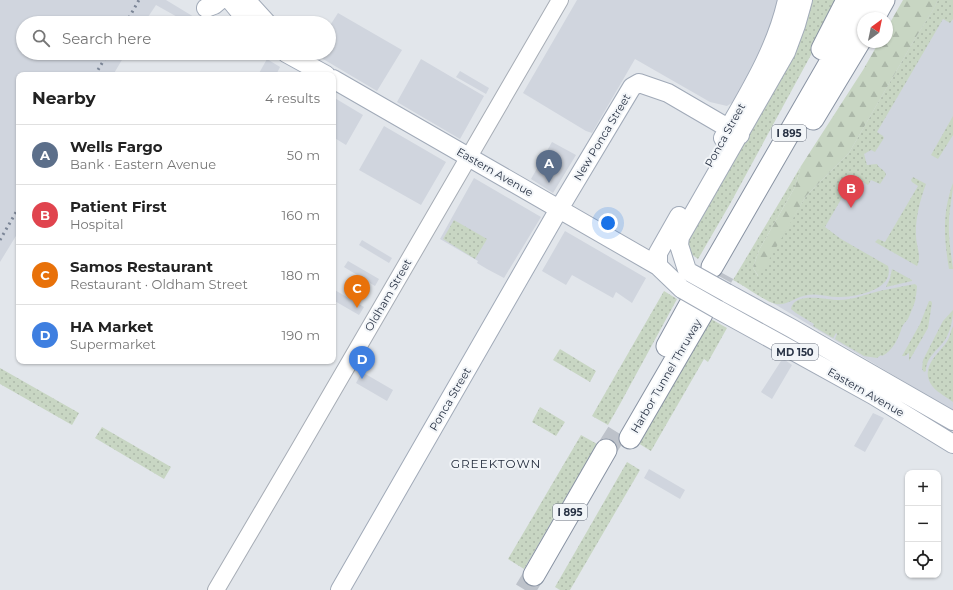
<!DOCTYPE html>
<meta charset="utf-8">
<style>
:root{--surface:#fff;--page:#f6f6f6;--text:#222;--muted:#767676;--line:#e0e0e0;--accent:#d64257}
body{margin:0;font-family:Montserrat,sans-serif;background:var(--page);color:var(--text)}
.controls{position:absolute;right:12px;bottom:12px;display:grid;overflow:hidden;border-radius:8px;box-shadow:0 1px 3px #0004}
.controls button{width:36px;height:36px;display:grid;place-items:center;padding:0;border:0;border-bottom:1px solid var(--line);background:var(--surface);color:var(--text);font:20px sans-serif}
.compass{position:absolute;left:857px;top:12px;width:36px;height:36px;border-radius:50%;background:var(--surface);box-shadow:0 1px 3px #0004;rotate:33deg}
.you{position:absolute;left:608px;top:223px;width:14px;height:14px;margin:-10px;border:3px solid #fff;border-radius:50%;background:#1a73e8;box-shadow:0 0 0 6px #1a73e833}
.badge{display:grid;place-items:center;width:26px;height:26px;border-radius:50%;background:var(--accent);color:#fff;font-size:13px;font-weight:700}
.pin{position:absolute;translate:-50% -33px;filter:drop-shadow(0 1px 2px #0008)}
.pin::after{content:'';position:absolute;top:21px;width:14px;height:12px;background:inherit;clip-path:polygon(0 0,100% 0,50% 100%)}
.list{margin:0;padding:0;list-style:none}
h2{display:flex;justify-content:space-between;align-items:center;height:52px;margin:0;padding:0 16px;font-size:17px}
h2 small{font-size:13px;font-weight:400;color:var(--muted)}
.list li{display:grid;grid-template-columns:26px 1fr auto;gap:12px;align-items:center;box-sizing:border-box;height:60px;padding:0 16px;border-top:1px solid var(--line)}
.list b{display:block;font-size:15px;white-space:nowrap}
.list p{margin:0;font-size:13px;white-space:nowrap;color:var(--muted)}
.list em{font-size:13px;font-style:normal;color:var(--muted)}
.icon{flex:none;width:22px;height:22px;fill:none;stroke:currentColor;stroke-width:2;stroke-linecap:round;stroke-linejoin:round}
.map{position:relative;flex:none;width:953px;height:590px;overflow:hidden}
.search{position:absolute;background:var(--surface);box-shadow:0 1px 3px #0004;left:16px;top:16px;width:320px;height:44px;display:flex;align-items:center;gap:10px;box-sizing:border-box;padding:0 14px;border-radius:22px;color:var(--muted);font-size:15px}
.panel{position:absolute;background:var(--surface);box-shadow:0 1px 3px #0004;left:16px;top:72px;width:320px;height:292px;border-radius:8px}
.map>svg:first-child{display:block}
.built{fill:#d0d5de}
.grass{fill:url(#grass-dots)}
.forest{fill:url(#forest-firs)}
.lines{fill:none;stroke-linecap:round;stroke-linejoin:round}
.highway-tunnel{stroke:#bdc2ca;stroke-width:21;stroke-dasharray:21 10;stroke-linecap:butt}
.secondary-casing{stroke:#a7adb6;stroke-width:18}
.primary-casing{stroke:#a1aab8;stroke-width:20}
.highway-casing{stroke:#8993a3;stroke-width:23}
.secondary{stroke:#fff;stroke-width:16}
.primary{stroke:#fff;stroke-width:18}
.highway{stroke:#fff;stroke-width:21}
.rail{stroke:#7b8596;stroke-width:3;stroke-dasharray:2 4;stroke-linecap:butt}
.primary-bridge-casing{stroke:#a1aab8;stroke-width:20;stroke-linecap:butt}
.primary-bridge{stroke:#fff;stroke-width:18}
.labels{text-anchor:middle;stroke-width:4;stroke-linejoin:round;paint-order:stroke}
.shield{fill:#f2f5f8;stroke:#656d7b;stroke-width:1}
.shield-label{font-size:10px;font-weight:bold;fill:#293345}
.street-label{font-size:11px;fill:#293345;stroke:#f2f5f8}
.neighbourhood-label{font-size:12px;letter-spacing:1px;fill:#1b2435;stroke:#f2f5f8}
</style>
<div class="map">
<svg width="953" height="590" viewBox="0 0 953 590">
<defs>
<pattern id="grass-dots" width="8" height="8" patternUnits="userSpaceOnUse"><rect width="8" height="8" fill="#c8d6c3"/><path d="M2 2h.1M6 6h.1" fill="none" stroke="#acb8a9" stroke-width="1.8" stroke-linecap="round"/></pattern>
<pattern id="forest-firs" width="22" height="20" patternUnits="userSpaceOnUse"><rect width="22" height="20" fill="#c8d6c3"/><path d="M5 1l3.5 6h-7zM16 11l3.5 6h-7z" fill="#acb8a9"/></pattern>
</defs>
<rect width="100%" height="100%" fill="#e2e6eb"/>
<path class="built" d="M0,0H166L199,20L197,23H188L156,5L144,23H23V53H126L113,75H19V231L0,262Z
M577,0H778L767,36L760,53L733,102L727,106L710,102L635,59L592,133L586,131L523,93Z
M937,0H953V411L751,290L806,196L849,153Z
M338,13L402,50L377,91L313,53H329V27Z
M267,59L280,67L276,75H258Z
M421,59L484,96L460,139L397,102Z
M460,71L489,88L486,94L456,77Z
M333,97L363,115L346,145L333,137Z
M384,126L446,162L421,205L359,170Z
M552,142L576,155L553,193L531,179Z
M474,178L541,217L504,278L487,269L477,263L478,261L440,239Z
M565,231L646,278L632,303L616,292L613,298L572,275L566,285L542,271Z
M362,240L392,258L389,263L359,245Z
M348,261L379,279L375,286L344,267Z
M333,289L364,307L359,315L333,300Z
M785,360L792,365L772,399L761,392L781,361Z
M362,372L393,390L387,401L356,383Z
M873,413L884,418L865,452L854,446Z
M649,469L685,490L680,499L644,478Z"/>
<path class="grass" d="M813,0H840L826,21L812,53L730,204L698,259L691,254L688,241L805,26Z
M938,0H953V19L950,23L943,19L877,132L883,136L884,138L875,152L871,150L864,154L867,165L877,164C879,169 886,170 886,175L880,184L871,180L868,185L854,177L825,227L841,239L888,266C895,290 855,297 838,297C828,297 818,293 808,295C797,296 787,306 776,304C764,301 745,286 733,280L801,166L795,187L759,250L753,268L758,276L806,196L849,153L916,37L933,10Z
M953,116V135L938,159L931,155Z
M913,177L926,184C920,200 915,219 916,236C916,246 922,256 917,266L875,242L878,239L885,242L918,186L912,182L911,180Z
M953,183C953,196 949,208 949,221C948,237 951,253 953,269H949C944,238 942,213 953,183Z
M454,220L487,239L475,259L443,239Z
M892,269L912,280V281L886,287L890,278Z
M915,284L917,286L916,296L915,297L916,298C914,305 911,312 908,319C906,322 903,324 902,327C899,337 893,351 882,356L881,355L877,358L864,356L835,339L837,334L836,333L833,338L813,326L814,324L796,313L791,309C794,291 827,300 839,300C851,300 861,296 872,293C886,289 901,287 915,284Z
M664,291L677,299L620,404L608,425L592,416Z
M929,301H931L932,303L928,328L909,361V353L905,356H902L920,324Z
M953,310C953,320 950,332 945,340C937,351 926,357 926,371L924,372L922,369L923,360L943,321Z
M711,319L727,328L708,362L704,359L651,451L638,443Z
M953,326V402C947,397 938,393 933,387C919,369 936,356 946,343C950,338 950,332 953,326Z
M560,349L596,371L590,382L553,360Z
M0,368L79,413L72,425L0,384Z
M540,407L565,422L556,436L532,422Z
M102,427L171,467L164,479L95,438Z
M581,435L597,444L524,569L508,559Z
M627,462L640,470L570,590H560L555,587Z"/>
<path class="forest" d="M903,0H938L933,10L916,37L849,153L806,196L759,277L753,268L759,250L795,187L801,166L863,70L879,42H887V28Z"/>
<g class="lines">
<path class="highway-tunnel" d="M707,305L724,274
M606,450L618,431
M525,590L534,575"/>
<defs>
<path id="secondary" d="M216,590L299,449L560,0"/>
<path id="primary" d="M230,0L249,23
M246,0L267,23
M206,8L214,5L220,0
M286,53L326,75
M333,79L658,266L682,289
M723,138C748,94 776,50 787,0
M658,266V253L679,216
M687,270L679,245L680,237L786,52L796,25L803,0
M727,293L791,328L953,421
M717,309L873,395L953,444
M340,590L559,209L632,87L639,83L668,93L740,135"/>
<path id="highway" d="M874,18L884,0
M822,49L847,0
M813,119L863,36
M712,267L866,0
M667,346L689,306
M630,438L702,314
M534,575L606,450"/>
</defs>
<use href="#secondary" class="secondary-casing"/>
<use href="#primary" class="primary-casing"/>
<use href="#highway" class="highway-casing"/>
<use href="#secondary" class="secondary"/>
<use href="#primary" class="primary"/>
<use href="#highway" class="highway"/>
<path class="rail" d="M126,23L139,0
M95,75L108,53
M0,240L19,207"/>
<defs>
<path id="primary-bridge" d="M691,273L727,293
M682,289L717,309"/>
</defs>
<use href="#primary-bridge" class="primary-bridge-casing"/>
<use href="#primary-bridge" class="primary-bridge"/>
</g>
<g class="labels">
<g class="shield">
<rect x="772" y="125" width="34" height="16" rx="3"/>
<rect x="772" y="344" width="46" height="16" rx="3"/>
<rect x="553" y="504" width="34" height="16" rx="3"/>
</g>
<g class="shield-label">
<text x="789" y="137">I 895</text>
<text x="795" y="356">MD 150</text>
<text x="570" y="516">I 895</text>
</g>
<g class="street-label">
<text transform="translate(725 135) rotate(-61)" y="4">Ponca Street</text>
<text transform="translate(602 137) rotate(-59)" y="4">New Ponca Street</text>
<text transform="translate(495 172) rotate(30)" y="4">Eastern Avenue</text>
<text transform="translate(388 295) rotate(-60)" y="4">Oldham Street</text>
<text transform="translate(666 376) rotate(-60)" y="4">Harbor Tunnel Thruway</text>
<text transform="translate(866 392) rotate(30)" y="4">Eastern Avenue</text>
<text transform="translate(450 399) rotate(-60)" y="4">Ponca Street</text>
</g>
<g class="neighbourhood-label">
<text x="496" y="468">GREEKTOWN</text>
</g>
</g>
</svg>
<div class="controls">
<button>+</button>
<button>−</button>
<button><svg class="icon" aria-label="locate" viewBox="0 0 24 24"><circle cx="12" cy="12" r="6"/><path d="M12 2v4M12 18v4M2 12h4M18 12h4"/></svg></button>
</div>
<svg class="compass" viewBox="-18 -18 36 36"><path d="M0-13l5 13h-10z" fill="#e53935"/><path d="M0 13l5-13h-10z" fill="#767676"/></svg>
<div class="you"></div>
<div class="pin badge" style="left:549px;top:183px;background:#5c6f8a">A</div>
<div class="pin badge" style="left:851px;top:208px;background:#e0444e">B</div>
<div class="pin badge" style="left:357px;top:308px;background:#e8710a">C</div>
<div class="pin badge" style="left:362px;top:379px;background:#3f7fe0">D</div>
<div class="search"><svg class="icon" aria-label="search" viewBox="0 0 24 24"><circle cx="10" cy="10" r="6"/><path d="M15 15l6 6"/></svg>Search here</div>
<section class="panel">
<h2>Nearby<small>4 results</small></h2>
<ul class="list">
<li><span class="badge" style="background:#5c6f8a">A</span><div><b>Wells Fargo</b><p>Bank · Eastern Avenue</p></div><em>50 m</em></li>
<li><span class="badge" style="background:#e0444e">B</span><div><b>Patient First</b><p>Hospital</p></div><em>160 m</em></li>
<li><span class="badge" style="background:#e8710a">C</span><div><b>Samos Restaurant</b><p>Restaurant · Oldham Street</p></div><em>180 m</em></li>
<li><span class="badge" style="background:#3f7fe0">D</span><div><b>HA Market</b><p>Supermarket</p></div><em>190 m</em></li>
</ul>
</section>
</div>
